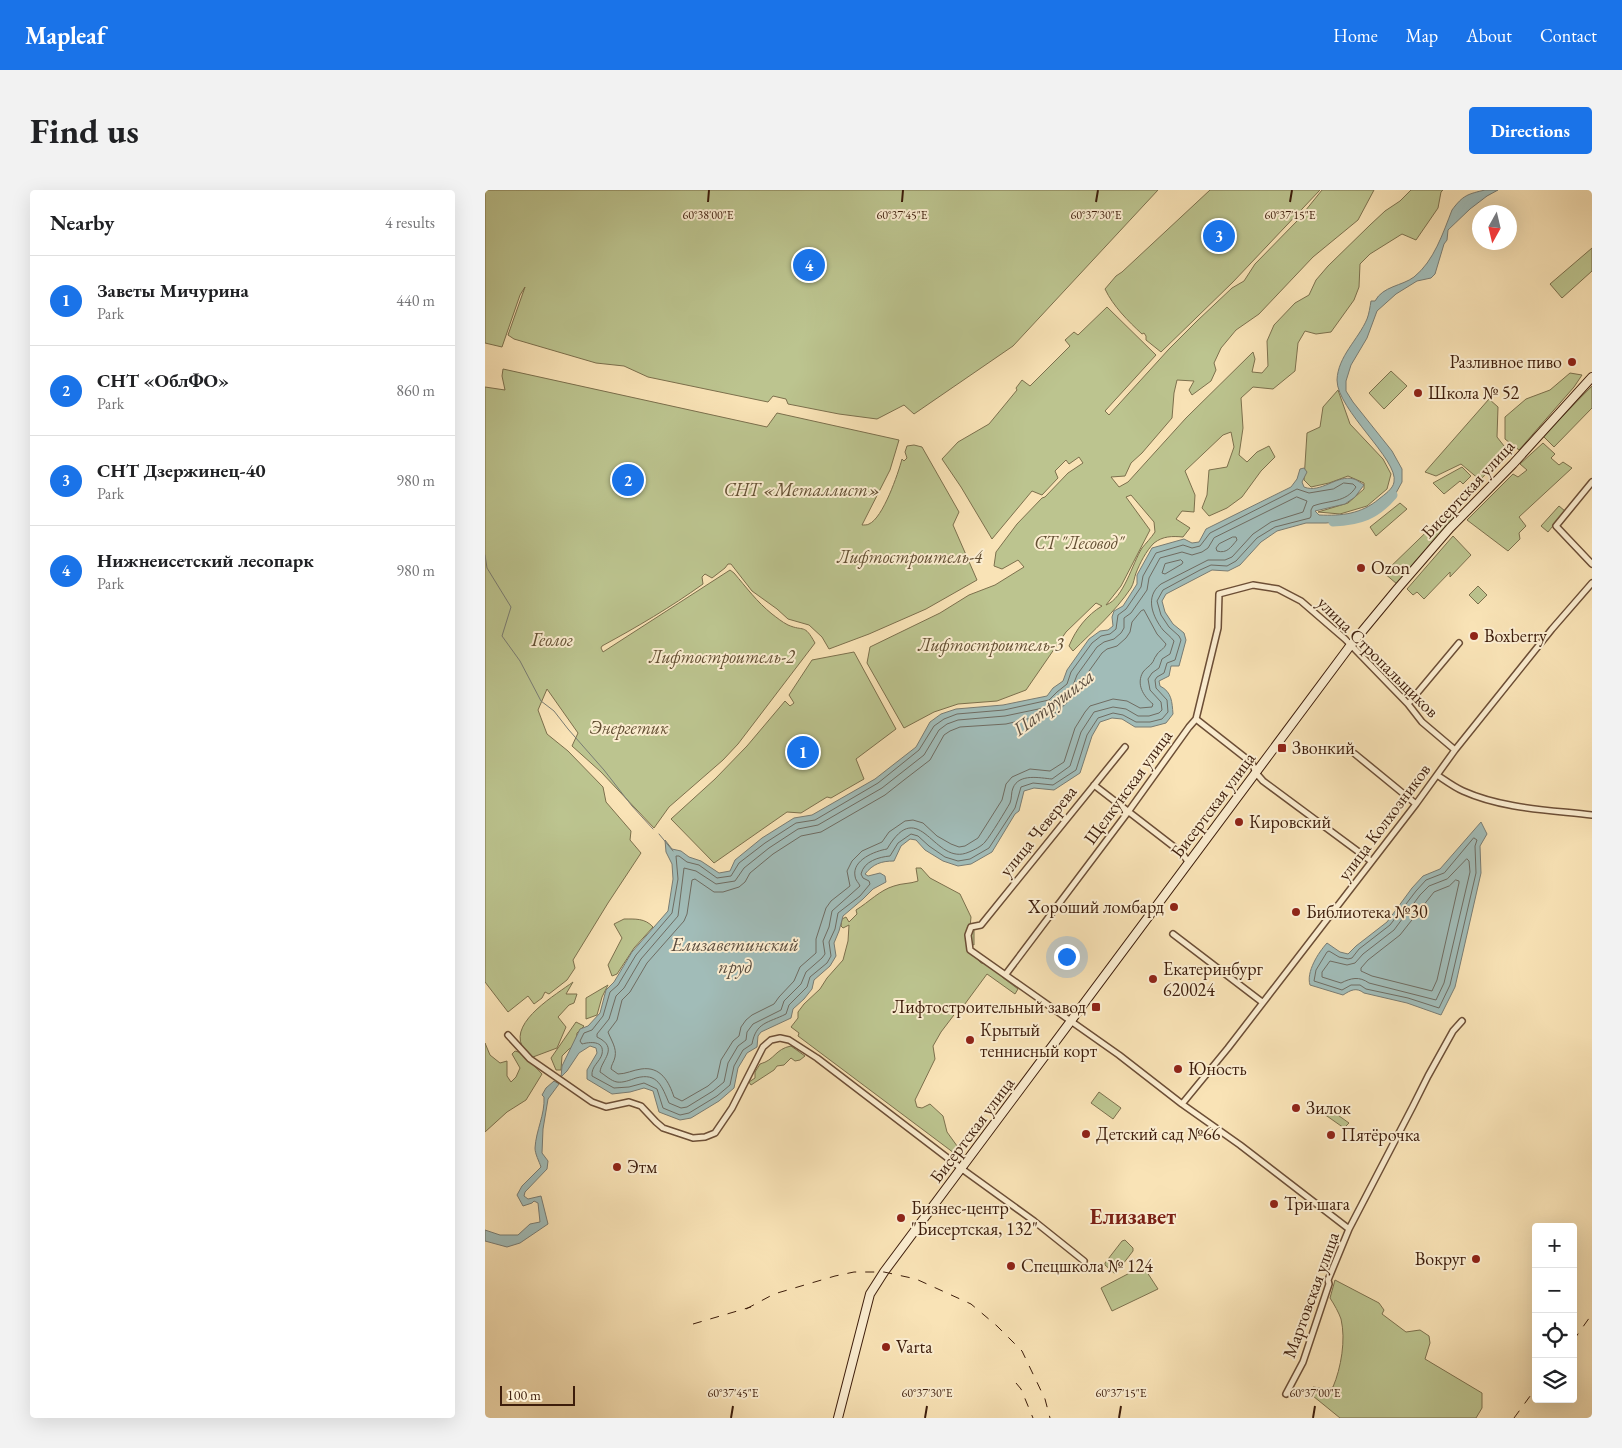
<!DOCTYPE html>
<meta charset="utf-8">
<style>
:root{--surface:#fff;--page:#f2f2f2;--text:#202124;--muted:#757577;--line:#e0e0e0;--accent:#1a73e8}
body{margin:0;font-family:"EB Garamond",serif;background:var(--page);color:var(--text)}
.controls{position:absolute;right:15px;bottom:15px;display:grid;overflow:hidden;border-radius:5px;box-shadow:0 5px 20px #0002}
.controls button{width:45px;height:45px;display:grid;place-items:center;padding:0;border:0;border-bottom:1px solid var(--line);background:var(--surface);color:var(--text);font:25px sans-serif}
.compass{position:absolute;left:987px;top:15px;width:45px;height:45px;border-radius:50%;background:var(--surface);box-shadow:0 5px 20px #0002;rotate:188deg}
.scale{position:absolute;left:15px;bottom:12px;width:75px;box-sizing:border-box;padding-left:5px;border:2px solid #3d1d0b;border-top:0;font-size:14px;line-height:18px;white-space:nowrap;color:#3d1d0b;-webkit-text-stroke:4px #fbedd0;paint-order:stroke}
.you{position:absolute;left:581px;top:766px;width:18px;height:18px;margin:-12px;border:4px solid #fff;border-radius:50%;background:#1a73e8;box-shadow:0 0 0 8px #1a73e833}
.badge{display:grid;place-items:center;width:32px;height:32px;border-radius:50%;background:var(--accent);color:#fff;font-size:16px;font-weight:700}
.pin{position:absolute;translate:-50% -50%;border:2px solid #fff;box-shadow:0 1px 5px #0006}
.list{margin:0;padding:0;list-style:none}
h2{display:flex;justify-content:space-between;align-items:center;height:65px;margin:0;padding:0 20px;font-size:21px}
h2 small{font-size:16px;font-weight:400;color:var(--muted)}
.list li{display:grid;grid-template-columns:32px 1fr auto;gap:15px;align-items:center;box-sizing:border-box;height:90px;padding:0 20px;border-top:1px solid var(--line)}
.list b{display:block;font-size:19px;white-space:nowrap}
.list p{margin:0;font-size:16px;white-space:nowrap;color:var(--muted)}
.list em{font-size:16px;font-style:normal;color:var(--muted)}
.icon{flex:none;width:28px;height:28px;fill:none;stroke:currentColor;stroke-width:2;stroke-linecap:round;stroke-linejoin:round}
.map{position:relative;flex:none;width:1107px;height:1228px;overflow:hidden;border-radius:5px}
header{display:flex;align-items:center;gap:30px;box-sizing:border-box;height:70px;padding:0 25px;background:var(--accent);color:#fff}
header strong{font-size:24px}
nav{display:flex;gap:28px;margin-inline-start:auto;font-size:18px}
.intro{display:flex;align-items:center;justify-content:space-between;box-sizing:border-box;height:120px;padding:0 30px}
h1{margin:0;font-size:35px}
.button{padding:12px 22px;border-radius:5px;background:var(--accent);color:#fff;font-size:18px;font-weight:700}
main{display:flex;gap:30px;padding:0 30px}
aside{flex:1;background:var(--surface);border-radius:5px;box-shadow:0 5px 20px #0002}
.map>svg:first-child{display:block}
.green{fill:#bcc48f;stroke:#7c704d;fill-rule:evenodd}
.water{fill:#a1bcb8;stroke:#797c73}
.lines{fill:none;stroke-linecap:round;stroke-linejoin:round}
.shore{stroke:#6f6c62;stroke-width:1}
.stream{stroke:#797c73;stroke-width:1}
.river{stroke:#a1bcb8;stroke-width:9}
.street-casing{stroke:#6c4e36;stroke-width:8}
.secondary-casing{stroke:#3d1d0b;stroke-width:10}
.street{stroke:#fbedd0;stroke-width:5}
.secondary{stroke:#fbedd0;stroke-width:8}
.rail{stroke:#3d1d0b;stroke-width:1;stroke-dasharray:9 9;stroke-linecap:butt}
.ticks{fill:none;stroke:#3d1d0b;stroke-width:2}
.poi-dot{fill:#8f2418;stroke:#fbedd0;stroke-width:2}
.labels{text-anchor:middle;stroke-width:4;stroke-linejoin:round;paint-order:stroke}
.poi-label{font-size:18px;fill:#3d1d0b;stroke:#fbedd0;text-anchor:start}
.street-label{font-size:18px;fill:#3d1d0b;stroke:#fbedd0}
.park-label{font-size:18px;font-style:italic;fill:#634f33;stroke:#fbedd0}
.water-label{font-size:19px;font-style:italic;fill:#5b4d3f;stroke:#fbedd0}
.district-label{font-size:22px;font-weight:bold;fill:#7a1f14;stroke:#fbedd0}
.ticks-label{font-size:12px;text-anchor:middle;fill:#3d1d0b;stroke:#fbedd0;stroke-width:4;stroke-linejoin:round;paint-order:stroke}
</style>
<header>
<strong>Mapleaf</strong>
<nav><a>Home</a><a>Map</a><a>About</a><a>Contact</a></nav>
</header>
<div class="intro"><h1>Find us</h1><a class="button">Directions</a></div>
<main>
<aside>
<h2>Nearby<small>4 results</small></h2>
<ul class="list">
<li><span class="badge">1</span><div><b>Заветы Мичурина</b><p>Park</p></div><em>440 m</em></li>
<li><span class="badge">2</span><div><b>СНТ «ОблФО»</b><p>Park</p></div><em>860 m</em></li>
<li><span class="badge">3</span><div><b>СНТ Дзержинец-40</b><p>Park</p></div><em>980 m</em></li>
<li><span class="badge">4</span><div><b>Нижнеисетский лесопарк</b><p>Park</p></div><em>980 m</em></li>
</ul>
</aside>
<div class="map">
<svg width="1107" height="1228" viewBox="0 0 1107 1228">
<rect width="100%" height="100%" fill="#f9e3b6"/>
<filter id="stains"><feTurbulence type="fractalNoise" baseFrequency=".004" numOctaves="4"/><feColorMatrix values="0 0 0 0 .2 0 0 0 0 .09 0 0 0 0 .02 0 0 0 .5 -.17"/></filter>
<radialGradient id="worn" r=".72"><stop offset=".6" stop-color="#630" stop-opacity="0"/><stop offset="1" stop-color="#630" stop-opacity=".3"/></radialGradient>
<path class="green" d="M0,0H673L528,156L429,224L419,215L392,229L354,224L303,214L301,209L288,206L283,212L163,187L139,176L111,173L29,149L23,145L40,97L35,105L17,157L0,153Z
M725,0H835L748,92L676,162L661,150V146L659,143L657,144C643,131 628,116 620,99L631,86L637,82Z
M837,0H889L873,30L828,67L774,124L751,140L736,158L729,173L731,180L726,191L707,205L704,200L709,191L692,190L689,203L687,228L657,263L646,273L640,286L626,287L634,297L643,292L701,228L768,162L770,169L767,182L777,183L783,176L782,151L789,135L810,113L824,105L831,90L843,76L885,35L900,21L915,11L926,0H958L956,2L953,18L931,50L917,44L885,64L875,74L874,97L869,110L846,142L831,144L820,141L813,153L810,181L788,199L768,197L756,208L758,238L754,265L762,272L772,262L784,256L790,267L776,281L757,307L742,318L724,326L717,318L722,305L724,280L742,277L749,257L746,242L738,245L700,281L710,305L709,322L697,321L691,329L705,338L698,347C687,346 678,346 669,353C661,361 655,373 651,383C649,388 649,393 646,398C630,422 608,441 588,461L584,456C591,439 602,425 617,416L611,413L581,442L541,500L512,511L473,514L449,522L419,538L382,473L385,457L455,423L484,405L510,395L539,377L533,370L517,379L509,376L511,362L532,334L557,308L560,307L583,283L598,273L594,267L584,274L581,270L570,281L573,288L557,305L547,301L507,349L476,297L457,269L473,252L504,234L532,200L531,198L537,190L545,196L585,156L580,150L589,142L593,145L622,117L671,165L620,221L624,225L684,159L712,131L747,98L759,91L770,74L812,31ZM646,305L669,332L670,342C666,348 661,353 657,358C647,374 639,408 621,415L636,396L665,340L641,307Z
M1107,58V81L1077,108L1065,94Z
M18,179L282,237L292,223L414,250L405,280L377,335C379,335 383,335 384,334C398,328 413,284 417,269L419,271L422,268L420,262L422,256L429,255L437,257L474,322L468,335L492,390L441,419L384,444L344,459L337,447L324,435L303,429L292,419L267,401L246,374H243L240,378L227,388L220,384L217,387L218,394C186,417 152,437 117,456L116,458L118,462L245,380L249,383C261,397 272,412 287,424C291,427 297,432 303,435C319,442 319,433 330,453L253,554L238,570L184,617L169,638L116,582L87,556L93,543L62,499L53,520L62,544L83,561L118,597L121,612L146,641L145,650L156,663L123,713L88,770L90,778L82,790L64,804L60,802L57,808L49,814L43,806L23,822L0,792V197L20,200L17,186Z
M906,181L922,196L899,219L884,203Z
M1085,183L1097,185L1089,197L1034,260L1020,249V227L1041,209L1065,200Z
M1107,196V218L1069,257L1058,246Z
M853,200L865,234L898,269L906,284L902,299L882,316L855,324L833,322L863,313L879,299V293L863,286L844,293L826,297L819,290L822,243L835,237L838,217Z
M1004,209L1013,217L1012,247L1023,261L995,290L976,274L951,286L940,282Z
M1058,253L1070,264L1066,268L1074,275L1078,272L1087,278L1034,327L1041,336L1034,343L1035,349L1023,361L982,330L1028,284L1033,287L1042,280L1035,274Z
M977,277L986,286L978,294L975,291L959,304L948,293Z
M915,313L922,319L891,346L885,337Z
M1074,316L1080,321L1063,342L1056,336Z
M963,321L969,328L912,394L899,383Z
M968,346L986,365L965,387V382L939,409L932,402L928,405L922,399Z
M993,396L1002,405L993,414L984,405Z
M369,462L411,539L371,569L379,589L346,608L342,607L316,623L302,622L229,673L186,629L230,589L262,556L300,511L305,516L309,513L304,505L327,470Z
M431,678H436L445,688L475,704L486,727L485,737L489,740V755L486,754L483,760L496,773L501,774L515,784L517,787L533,799L530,804L502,784L474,822L472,821L456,842L448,856L450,869L430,910L432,917L437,918L445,914L458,926L462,942L480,967L477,969L313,846L314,843L306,837L313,828V822L319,814L335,799L342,788L358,770L363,751L364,735L358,738L356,736L357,729L361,727L364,732L372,724L371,720C384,712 395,700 409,696C417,693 425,694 433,691Z
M139,729C150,729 160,728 168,737L149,758L132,784L127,786L123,775L137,748L129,734Z
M88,792L81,804H92L89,813L84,815L73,827L81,837L72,858L48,867C45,864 39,860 37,856C25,831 72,804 88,792Z
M123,795L117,807L112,825L101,829V808Z
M91,832L99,836L92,843L90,856L84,859L77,866L76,880H71L66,868Z
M0,853L5,865L15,873L22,871V886L26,892L31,887L35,878L27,864L30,861L37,863L57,884L41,910L22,922L0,942Z
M306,856L320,866L315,870L310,871L306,868L299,875L292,876L289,880L266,895L264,892L270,888V882L275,874C290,870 290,859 306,856Z
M614,902L636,918L628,929L606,913Z
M843,918L864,933L859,938L839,924Z
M640,1050L648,1058V1061L631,1083H629L620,1075V1073L637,1051Z
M658,1076L673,1099L627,1121L616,1098Z
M850,1090L894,1113L899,1120L897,1124L921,1142L935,1140L944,1146L945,1153L940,1169L997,1203V1218L991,1228H855L828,1206L826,1201L828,1197L842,1199L848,1197C856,1178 861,1150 856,1129C854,1123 849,1114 845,1108Z"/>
<path class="water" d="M1000,0H1013L1002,6L985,19L963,40L962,50L959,54L950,84L946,88L932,91L911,104L892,121L882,148L866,175L861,191V201L868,212L907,261L917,279V292L911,303L894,320L884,325L870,330L841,333H821L792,341L776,352L755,375L743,381L727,380L681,404L677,411L680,422L688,434L699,443L701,450L694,476H686L684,486L674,491L675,496C687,502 687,512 688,524L681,533L666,537H650L637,529L627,528L615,532L607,546L595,583L569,600L549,598L539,601L534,621L530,624L507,662L486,674L473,676L458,671L440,660L431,650L425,649L416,656L409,671C396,671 388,674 380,684L383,686L395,683L400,686L401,692L388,699L378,709L358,726L354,741L349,753L351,766L345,776L329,790L327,799L319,809L308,819L306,828L276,842L273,846L272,857L262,863L253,878L249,898L234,911L206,928L195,930L174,922L168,901L159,898L145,902L127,904L102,889V880L112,863L111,858L105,856L94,863L82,881L76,887L77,876L95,839L103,836L115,823L121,800L129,792L147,762L183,721L188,689L187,674L181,662L180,650L187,659L196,661L204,667L216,671L234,683L245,681L250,670L277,648L309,628L327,625L390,589L431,557L445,532L456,524L471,519L518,515L562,506L568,498L578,491L582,480L604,449L615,441L623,440L628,436L627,427L629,421L638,416L652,394V385L667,358L699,349L707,353L714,352L721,339L806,297L812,289L815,279L819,278L822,282L817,292L819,297C836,304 852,284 869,289C872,290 876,293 879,295L870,307L860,314L830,321L834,325C857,326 876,324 894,309C900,304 908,299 909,292C914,270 852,220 852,190C853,166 873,150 882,129C884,124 885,117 886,111H890C898,96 917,96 929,87C949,71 958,43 967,20C978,5 983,4 1000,0Z
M996,632L1002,644L995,656L996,683L970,797L956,825L922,813L879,803C871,797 866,800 858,805L825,795C821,782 833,763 842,753L855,762L863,764L871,756L902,732L927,698L938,686L955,679Z
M69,891L74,894L63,909L58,939L57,963L63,971L62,979L40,1002L39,1006L43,1009L56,1006L63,1034L35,1053L22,1057L0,1051V1040L15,1045H33L45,1034L55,1032L53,1013L49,1011L47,1013L38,1016L32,1005L37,996L56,977C54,971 50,964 50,958C51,940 60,925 59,907L57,905L61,898Z"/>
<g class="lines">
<path class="shore" d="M859,293L868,294L871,297C861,313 844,310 828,316L826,320V326L825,328L790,337L772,348L751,371L742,376L726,375L715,380L678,400L672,411L676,425L684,437L694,446L696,450L690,470L682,473L679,483L672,487L670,490L671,498L682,510L683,522L677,529L665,532H651L638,525L628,523L613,528L602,545L591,580L568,595L548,593L536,597L530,618L504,658L485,669L473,671L460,667L444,656L433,646L426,644L413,653L405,666C394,667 379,671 376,684L378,688L384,691L385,694L375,706L353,723L350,739L344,752L346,766L342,773L325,787L322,797L304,815L301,824C283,833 271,832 267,854L258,860L249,876L245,895L232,906L204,923L195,925L178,918L172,899L159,893L144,897L129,898L107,886C106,876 115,872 117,864C120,850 104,852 97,854L95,851L99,843L107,840L118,826L125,802L133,795L151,765L187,723L193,689L191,666H194L202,672L214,675L232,688L246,686L254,673L280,653L311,633L330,630L393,593L434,560L449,536L459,529L472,524L519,520L564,510L572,502L582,494L586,482L607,453L616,446L625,444L631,439L633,425L641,419L656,397L658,386L671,363L698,355L707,358L715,356L725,343L812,299L824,303L848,299Z
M812,307L822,311L818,322L786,332L768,344L747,367L740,370H723L676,394C659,407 668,427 678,440C682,444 686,447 689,451L685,464L677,469L674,478L667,483L663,489L665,500L676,512L677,520L674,523L664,526H653L641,519L628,517L609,522L596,542L585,576L567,589C555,588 534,583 528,598C526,602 527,608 525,613C521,620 506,645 500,652C497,656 489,660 484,662C449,678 435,603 402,659C390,661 367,670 370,686C370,690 374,693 375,696L347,721L344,737L338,751L340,764L337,768L321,782L316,794L299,811L296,820L268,834L262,842L261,850L253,856L243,873L239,892L228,901L202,917L196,918L184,913C177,897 173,882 151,888C145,890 138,893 132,892C126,891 120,885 115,882C116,870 135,858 112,847V844L124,829L131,806L139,798L156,769L193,726L199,678L211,681L231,694L250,691L259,678L284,658L313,639L333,635L397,598L439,565L454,540L462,534L473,530L520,526L568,516L587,498L592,485L612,457L619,452L629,449L636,443L639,438V428L646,423L662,400L664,388L675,368L697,362L707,365L717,362L723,358L729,348Z
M748,347H751L752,350C746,357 742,364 732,361L731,358L734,354Z
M696,370L698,372L697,374L680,384L677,383L680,374Z
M659,420L672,444L681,454C679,460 674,460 671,466C669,468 669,471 667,473C665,476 661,478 658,482C651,494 658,506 668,514L667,517L655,518L642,511L628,509L605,516L600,522L590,538L579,572L565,581L545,579L527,587L521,594L517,610L493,648L480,656L474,657L466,654L452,646L438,633L428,630L420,631L404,642L397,652L377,661L367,671L362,681L365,696L346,711L341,718L331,749V763L315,777L309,791L294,807L289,814L267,825L261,830L256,837L254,846L248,851L236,870L232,888L223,896L197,911L189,907C184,892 176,876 156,879C148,880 141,884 133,884L126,879C126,875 129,872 130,867C132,858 126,850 123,842L132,830L137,810L145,802L162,773L199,731L202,724L207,690L210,689L229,702H238L254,697L260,692L265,683L288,664L316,646L336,642L400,605L419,590L445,570L459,545L465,541L475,537L521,534L572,522L593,502L599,488L617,463L622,459L632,456L641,448L645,442L647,432L656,421Z
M989,648L992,650L990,656L991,683L965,795L954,818L923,808L881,799L875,795H866L857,800L829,791L831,780L842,762L844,761L854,767L863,769L867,768L874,759L905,735L931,701L941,690L959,683Z
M982,669L984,671L985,682L959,793L951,810L884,793C874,786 866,788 856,793L837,787V782L845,771L862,775L870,773L878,764L909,740L935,705L944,696L962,689Z
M971,690L974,691V693L952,790L947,801L887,786L876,781V778L883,770L915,745L949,702L964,696Z"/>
<path class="stream" d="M0,365L2,378L26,417L17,446L35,471L56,511L69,521L83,539L119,580L147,616L168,639
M174,644L188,661"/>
<path class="river" d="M848,332C875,331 891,325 908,305"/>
<defs>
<path id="street" d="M1107,292L1071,336L1107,374
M923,514L974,453
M711,529L767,573L771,583L778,591L886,671
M640,557L496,735L486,737L483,745L485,760L634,865L697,914L755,955L864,1039
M870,564L931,614
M952,585C961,591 969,597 978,601C1018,619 1065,620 1107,625
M609,595L697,663L704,673
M688,744L777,812
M521,784L643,622L704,537L711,529L733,438L734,404L768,395L793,399L816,411L860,449L923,514L937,532L970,560
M23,845L45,869L107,912L121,917L144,912L156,916L171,932L178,938L208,948L220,947L230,943L247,918L278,857L286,850L295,848L304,850L332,868L477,979L549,1031L599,1071
M697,914L743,858L931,614L970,560L1067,439L1107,393
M801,1204L818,1172L844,1094L843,1090L864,1039L928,916L943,886L968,841L977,831"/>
<path id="secondary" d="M353,1228L385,1104L399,1082L865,456L913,398L965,338L1028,274L1107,187"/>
</defs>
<use href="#street" class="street-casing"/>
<use href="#secondary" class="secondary-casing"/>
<use href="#street" class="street"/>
<use href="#secondary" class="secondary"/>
<path class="rail" d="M261,1119L289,1104L350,1086L369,1082H399L431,1089L486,1114L512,1136L537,1161L560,1209L565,1228
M208,1134L266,1117
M1088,1151L1107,1124
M531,1193L536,1199L548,1228
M1029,1228L1051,1198"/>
</g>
<path class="ticks" d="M223,12L224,0M417,12L418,0M611,12L613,0M805,12L807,0M246,1228L248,1216M440,1228L442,1216M634,1228L636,1216M828,1228L830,1216"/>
<g class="poi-dot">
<circle cx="1087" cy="172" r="5"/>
<circle cx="933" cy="203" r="5"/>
<circle cx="876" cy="378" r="5"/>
<circle cx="989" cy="446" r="5"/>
<rect x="792" y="553" width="10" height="10" rx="2.5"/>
<circle cx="754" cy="632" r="5"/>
<circle cx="689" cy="717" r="5"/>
<circle cx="811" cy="722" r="5"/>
<circle cx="668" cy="789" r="5"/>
<rect x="606" y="812" width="10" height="10" rx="2.5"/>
<circle cx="485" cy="850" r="5"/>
<circle cx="693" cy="879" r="5"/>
<circle cx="811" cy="918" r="5"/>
<circle cx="601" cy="944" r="5"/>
<circle cx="846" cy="945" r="5"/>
<circle cx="132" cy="977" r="5"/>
<circle cx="789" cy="1014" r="5"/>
<circle cx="416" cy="1028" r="5"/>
<circle cx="991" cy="1069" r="5"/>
<circle cx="526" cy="1076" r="5"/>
<circle cx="401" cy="1157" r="5"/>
</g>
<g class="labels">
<g class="poi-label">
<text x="1077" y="178" text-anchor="end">Разливное пиво</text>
<text x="943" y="209">Школа № 52</text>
<text x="886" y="384">Ozon</text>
<text x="999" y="452">Boxberry</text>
<text x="807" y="564">Звонкий</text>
<text x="764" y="638">Кировский</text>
<text x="679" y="723" text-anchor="end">Хороший ломбард</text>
<text x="821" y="728">Библиотека №30</text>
<text x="678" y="785">Екатеринбург<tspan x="678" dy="21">620024</tspan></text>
<text x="601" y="823" text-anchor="end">Лифтостроительный завод</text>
<text x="495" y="846">Крытый<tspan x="495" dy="21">теннисный корт</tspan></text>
<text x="703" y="885">Юность</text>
<text x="821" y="924">Зилок</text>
<text x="611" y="950">Детский сад №66</text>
<text x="856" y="951">Пятёрочка</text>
<text x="142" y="983">Этм</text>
<text x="799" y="1020">Три шага</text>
<text x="426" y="1024">Бизнес-центр<tspan x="426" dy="21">"Бисертская, 132"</tspan></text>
<text x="981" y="1075" text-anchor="end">Вокруг</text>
<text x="536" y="1082">Спецшкола № 124</text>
<text x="411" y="1163">Varta</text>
</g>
<g class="street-label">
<text transform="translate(983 299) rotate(-47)" y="6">Бисертская улица</text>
<text transform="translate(893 467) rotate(45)" y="6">улица Стропальщиков</text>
<text transform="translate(643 597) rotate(-54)" y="6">Щелкунская улица</text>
<text transform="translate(728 615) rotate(-53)" y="6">Бисертская улица</text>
<text transform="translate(899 632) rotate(-53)" y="6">улица Колхозников</text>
<text transform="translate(553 641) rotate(-51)" y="6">улица Чеверева</text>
<text transform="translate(487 940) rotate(-53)" y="6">Бисертская улица</text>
<text transform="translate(826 1105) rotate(-70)" y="6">Мартовская улица</text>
</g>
<g class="park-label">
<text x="317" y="306">СНТ «Металлист»</text>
<text x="594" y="359">СТ "Лесовод"</text>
<text x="425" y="373">Лифтостроитель-4</text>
<text x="67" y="456">Геолог</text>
<text x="506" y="461">Лифтостроитель-3</text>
<text x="237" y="473">Лифтостроитель-2</text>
<text x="144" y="544">Энергетик</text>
</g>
<g class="water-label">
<text transform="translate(568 512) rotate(-37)" y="7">Патрушиха</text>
<text x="250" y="761">Елизаветинский<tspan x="250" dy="22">пруд</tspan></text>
</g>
<g class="district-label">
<text x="648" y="1034">Елизавет</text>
</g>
</g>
<g class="ticks-label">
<text x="223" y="29">60°38'00"E</text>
<text x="417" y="29">60°37'45"E</text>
<text x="611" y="29">60°37'30"E</text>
<text x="805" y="29">60°37'15"E</text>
<text x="248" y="1207">60°37'45"E</text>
<text x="442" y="1207">60°37'30"E</text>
<text x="636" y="1207">60°37'15"E</text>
<text x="830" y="1207">60°37'00"E</text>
</g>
<rect width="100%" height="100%" filter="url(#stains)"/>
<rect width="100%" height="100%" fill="url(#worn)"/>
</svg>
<div class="controls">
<button>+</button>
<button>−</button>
<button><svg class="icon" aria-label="locate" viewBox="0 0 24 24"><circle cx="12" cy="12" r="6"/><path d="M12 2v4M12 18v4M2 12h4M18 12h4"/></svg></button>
<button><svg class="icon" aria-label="layers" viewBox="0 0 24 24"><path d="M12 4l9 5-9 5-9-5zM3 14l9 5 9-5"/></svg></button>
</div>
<svg class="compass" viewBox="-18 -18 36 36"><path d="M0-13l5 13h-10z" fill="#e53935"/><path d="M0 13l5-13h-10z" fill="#757577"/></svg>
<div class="scale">100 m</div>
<div class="you"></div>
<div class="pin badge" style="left:318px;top:562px">1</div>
<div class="pin badge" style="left:143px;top:290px">2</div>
<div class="pin badge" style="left:734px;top:46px">3</div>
<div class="pin badge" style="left:324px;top:75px">4</div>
</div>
</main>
